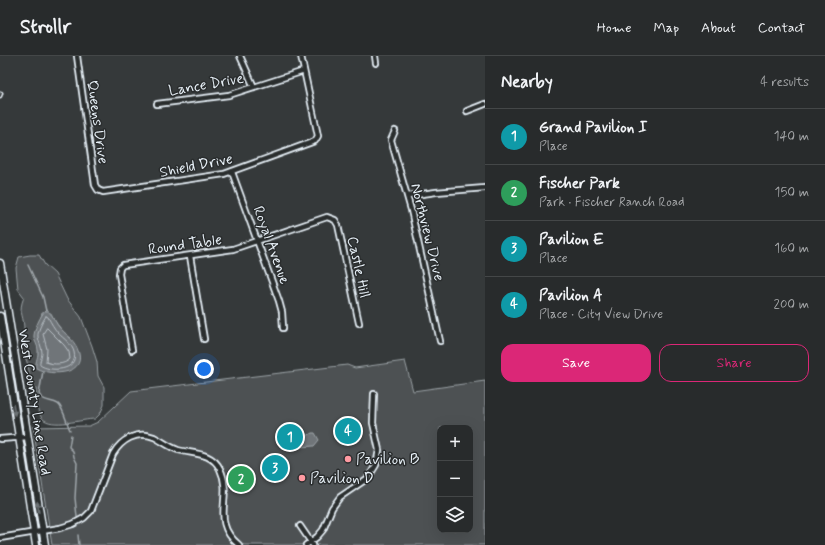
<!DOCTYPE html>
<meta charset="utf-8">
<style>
:root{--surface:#282b2c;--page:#303334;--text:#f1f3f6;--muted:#a5a7a9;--line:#444748;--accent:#db2777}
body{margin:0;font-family:Mynerve,sans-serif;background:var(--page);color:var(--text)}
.controls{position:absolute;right:12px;bottom:12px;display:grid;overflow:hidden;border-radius:8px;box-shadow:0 4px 16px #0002}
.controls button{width:36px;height:36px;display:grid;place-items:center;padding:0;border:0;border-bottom:1px solid var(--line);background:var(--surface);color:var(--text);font:20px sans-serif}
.you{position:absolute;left:204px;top:313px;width:14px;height:14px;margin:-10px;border:3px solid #fff;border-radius:50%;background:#1a73e8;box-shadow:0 0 0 6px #1a73e833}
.badge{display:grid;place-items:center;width:26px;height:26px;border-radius:50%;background:var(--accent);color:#fff;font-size:13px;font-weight:700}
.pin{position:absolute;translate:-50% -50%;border:2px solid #fff;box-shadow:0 1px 4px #0006}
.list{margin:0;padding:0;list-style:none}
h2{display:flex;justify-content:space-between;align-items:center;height:52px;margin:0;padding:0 16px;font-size:17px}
h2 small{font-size:13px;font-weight:400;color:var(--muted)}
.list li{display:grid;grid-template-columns:26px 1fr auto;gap:12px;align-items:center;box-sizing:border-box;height:56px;padding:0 16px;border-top:1px solid var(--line)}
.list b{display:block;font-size:15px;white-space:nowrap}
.list p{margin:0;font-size:13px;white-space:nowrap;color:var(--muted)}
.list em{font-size:13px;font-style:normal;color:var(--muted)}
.actions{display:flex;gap:8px;padding:12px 16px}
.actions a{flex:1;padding:9px 0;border:1px solid var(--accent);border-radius:12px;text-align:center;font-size:14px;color:var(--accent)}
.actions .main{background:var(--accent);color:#fff}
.icon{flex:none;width:22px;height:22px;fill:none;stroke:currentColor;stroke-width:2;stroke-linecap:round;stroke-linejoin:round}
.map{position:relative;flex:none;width:485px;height:489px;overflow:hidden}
header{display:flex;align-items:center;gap:24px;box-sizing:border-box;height:56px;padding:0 20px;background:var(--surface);border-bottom:1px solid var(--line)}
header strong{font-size:19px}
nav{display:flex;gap:22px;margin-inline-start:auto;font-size:14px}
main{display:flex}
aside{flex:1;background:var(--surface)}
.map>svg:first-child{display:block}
.green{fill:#4d5152;stroke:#9aa1a5;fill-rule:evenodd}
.water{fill:#707579;stroke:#a0a7ac}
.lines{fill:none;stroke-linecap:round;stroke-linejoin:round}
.shore{stroke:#b8bfc5;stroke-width:1}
.stream{stroke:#a0a7ac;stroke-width:1.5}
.lane-casing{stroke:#e8f1f8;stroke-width:5}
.street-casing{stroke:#e8f1f8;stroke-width:8}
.secondary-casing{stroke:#e8f1f8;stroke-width:9}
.lane{stroke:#2a2d2e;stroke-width:2}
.street{stroke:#2a2d2e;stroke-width:4.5}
.secondary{stroke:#2a2d2e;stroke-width:6}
.oneway{fill:#6c7275}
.poi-dot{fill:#ff9aa2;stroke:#2a2d2e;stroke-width:1.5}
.labels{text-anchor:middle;stroke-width:3;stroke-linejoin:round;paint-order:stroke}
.street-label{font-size:15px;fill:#e8f1f8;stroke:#2a2d2e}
.poi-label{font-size:15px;fill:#e8f1f8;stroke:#2a2d2e;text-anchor:start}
</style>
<header>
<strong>Strollr</strong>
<nav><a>Home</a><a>Map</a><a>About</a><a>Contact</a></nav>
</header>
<main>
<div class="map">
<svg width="485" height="489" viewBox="0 0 485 489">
<rect width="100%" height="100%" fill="#35393a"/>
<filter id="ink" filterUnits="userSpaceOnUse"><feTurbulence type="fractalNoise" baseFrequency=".025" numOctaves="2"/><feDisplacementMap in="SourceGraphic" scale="8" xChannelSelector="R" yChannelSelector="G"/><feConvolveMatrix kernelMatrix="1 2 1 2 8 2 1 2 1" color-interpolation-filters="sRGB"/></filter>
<g filter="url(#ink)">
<path class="green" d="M30,199H39L45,209L55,218L67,243L81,261L92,290L97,306L98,320L104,331V349L100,358L95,363C83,363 51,373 42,362C35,354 38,341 36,332C35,328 32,325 30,321C29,317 29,311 27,306C26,302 23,299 22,295C21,287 24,279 24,271C23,257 18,256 24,241L18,233L16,212L19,201ZM42,257H51C56,268 62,275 71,282L38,300L40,265Z
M405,305L413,335L485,325V489H52L33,371L89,370L98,366L131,335L347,309L355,312ZM440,372H470V474H440Z"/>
<path class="water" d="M46,254C53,258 54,265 59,271C65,278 73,283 77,292C90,319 51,321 36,312C35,304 39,301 38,294C38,290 35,286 34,282C33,275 41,258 46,254Z
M300,376L307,380L312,377H315L319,384L314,390L300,391L296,387Z"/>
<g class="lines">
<path class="shore" d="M46,260L48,261C51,267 54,272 58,277C64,283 72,288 74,296C79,316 49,316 40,309C39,305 42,302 42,297C42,291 39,287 38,281C37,275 43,265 46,260Z
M47,272L64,289L69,296L70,303C64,309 54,309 46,306L47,293L43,278Z"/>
<path class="stream" d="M28,209L43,241L46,255
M43,315L39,338C43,346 51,344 58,348C63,351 67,368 70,374
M71,379L69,391L73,395L74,401L77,407L75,442L77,461
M78,479L79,489"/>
<defs>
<path id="lane" d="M0,40L1,37"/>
<path id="street" d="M77,0L95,129L98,134L103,136L224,118L315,85L318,80L317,75L301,0
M240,0L254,31
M375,0L376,7
M157,48L229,39L304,15
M467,55L485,48
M395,75L391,84L411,154L440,285
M232,116L279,245L282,256L283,272
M408,140L436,136L485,132
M190,200L204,283
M132,294L119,218L120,212L123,209L233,193L327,161L335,164L338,169L359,267
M0,383L27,381
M300,470L313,489
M0,482L60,472L73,468L84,462L91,455L113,398C121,384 137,374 154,381C162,385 169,391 178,394C193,398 212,396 220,413C234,442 209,464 239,489
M306,489L317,481L323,474L332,452L340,441L368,422L376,409L379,394L373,367L374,338"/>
<path id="secondary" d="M0,207L45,489
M0,260L36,489"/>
</defs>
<use href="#lane" class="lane-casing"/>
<use href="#street" class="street-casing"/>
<use href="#secondary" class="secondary-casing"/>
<use href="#lane" class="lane"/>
<use href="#street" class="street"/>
<use href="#secondary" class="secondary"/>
</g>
<defs><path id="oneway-solid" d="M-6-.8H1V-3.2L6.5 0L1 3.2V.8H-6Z"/></defs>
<g class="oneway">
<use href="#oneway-solid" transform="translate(14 354) rotate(81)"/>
<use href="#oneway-solid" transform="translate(38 451) rotate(-99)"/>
</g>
</g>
<g class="poi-dot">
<circle cx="348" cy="403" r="4"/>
<circle cx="302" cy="422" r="4"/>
</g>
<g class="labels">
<g class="street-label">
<text transform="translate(206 28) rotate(-10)" y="5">Lance Drive</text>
<text transform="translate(98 66) rotate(82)" y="5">Queens Drive</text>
<text transform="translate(196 109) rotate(-11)" y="5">Shield Drive</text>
<text transform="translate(428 176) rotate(76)" y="5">Northview Drive</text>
<text transform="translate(185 188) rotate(-8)" y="5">Round Table</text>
<text transform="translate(272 189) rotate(70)" y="5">Royal Avenue</text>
<text transform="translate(359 211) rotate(78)" y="5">Castle Hill</text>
<text transform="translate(35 346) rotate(81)" y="5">West County Line Road</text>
</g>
<g class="poi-label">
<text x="356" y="408">Pavilion B</text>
<text x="310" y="427">Pavilion D</text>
</g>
</g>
</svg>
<div class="controls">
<button>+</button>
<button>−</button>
<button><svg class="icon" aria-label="layers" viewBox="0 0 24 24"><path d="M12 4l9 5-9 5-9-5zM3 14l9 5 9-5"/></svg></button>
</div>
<div class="you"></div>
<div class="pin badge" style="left:290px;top:381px;background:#0f9aa8">1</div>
<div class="pin badge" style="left:241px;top:423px;background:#2e9e5b">2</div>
<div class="pin badge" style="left:275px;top:412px;background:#0f9aa8">3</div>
<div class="pin badge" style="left:348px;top:375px;background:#0f9aa8">4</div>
</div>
<aside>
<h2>Nearby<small>4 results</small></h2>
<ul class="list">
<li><span class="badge" style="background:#0f9aa8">1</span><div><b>Grand Pavilion I</b><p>Place</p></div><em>140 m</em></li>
<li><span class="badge" style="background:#2e9e5b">2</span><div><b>Fischer Park</b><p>Park · Fischer Ranch Road</p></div><em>150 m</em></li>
<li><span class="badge" style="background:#0f9aa8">3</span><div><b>Pavilion E</b><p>Place</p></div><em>160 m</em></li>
<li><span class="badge" style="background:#0f9aa8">4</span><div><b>Pavilion A</b><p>Place · City View Drive</p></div><em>200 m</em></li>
</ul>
<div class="actions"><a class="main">Save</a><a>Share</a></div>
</aside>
</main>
